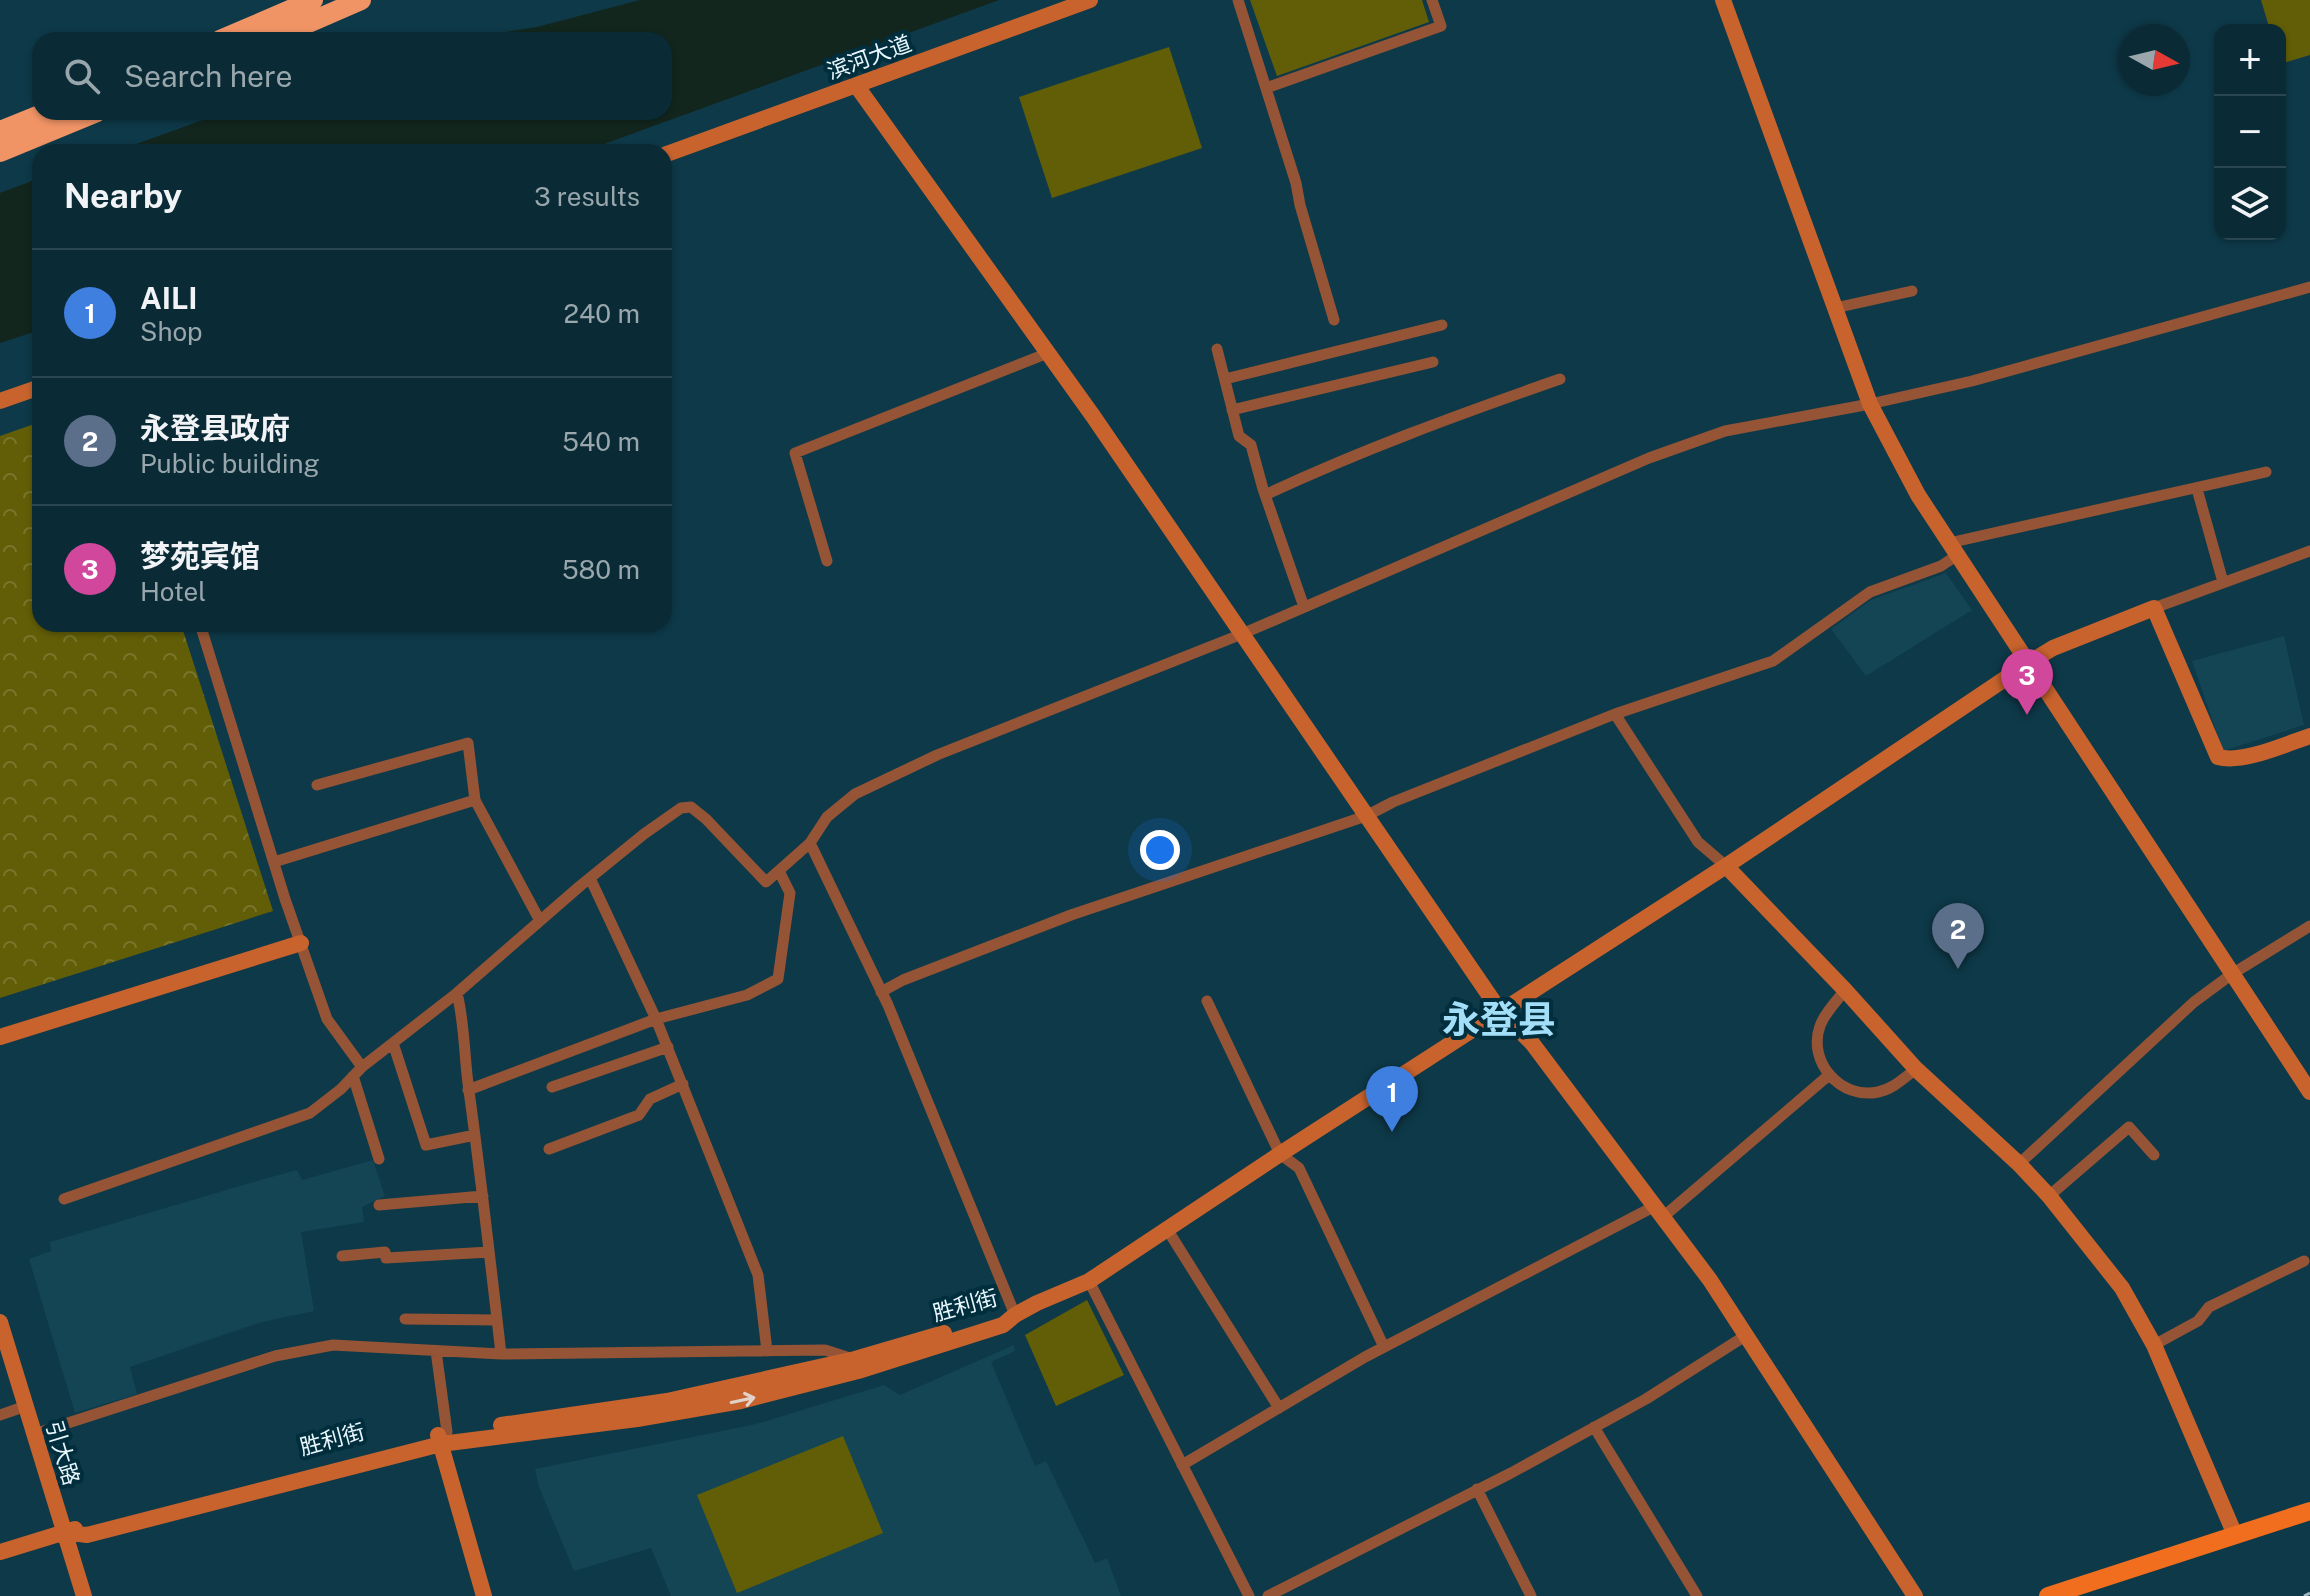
<!DOCTYPE html>
<meta charset="utf-8">
<style>
:root{--surface:#0a2b36;--page:#13333e;--text:#f1f3f6;--muted:#99a7ad;--line:#2a4751;--accent:#f1a17b}
body{margin:0;font-family:"Public Sans","Noto Sans SC",sans-serif;background:var(--page);color:var(--text)}
.controls{position:absolute;right:24px;top:24px;display:grid;overflow:hidden;border-radius:16px;box-shadow:0 2px 6px #0004}
.controls button{width:72px;height:72px;display:grid;place-items:center;padding:0;border:0;border-bottom:2px solid var(--line);background:var(--surface);color:var(--text);font:40px sans-serif}
.compass{position:absolute;left:2118px;top:24px;width:72px;height:72px;border-radius:50%;background:var(--surface);box-shadow:0 2px 6px #0004;rotate:98deg}
.you{position:absolute;left:1160px;top:850px;width:28px;height:28px;margin:-20px;border:6px solid #fff;border-radius:50%;background:#1a73e8;box-shadow:0 0 0 12px #1a73e833}
.badge{display:grid;place-items:center;width:52px;height:52px;border-radius:50%;background:var(--accent);color:#fff;font-size:26px;font-weight:700}
.pin{position:absolute;translate:-50% -66px;filter:drop-shadow(0 2px 4px #0008)}
.pin::after{content:'';position:absolute;top:42px;width:28px;height:24px;background:inherit;clip-path:polygon(0 0,100% 0,50% 100%)}
.list{margin:0;padding:0;list-style:none}
h2{display:flex;justify-content:space-between;align-items:center;height:104px;margin:0;padding:0 32px;font-size:34px}
h2 small{font-size:26px;font-weight:400;color:var(--muted)}
.list li{display:grid;grid-template-columns:52px 1fr auto;gap:24px;align-items:center;box-sizing:border-box;height:128px;padding:0 32px;border-top:2px solid var(--line)}
.list b{display:block;font-size:30px;white-space:nowrap}
.list p{margin:0;font-size:26px;white-space:nowrap;color:var(--muted)}
.list em{font-size:26px;font-style:normal;color:var(--muted)}
.icon{flex:none;width:44px;height:44px;fill:none;stroke:currentColor;stroke-width:2;stroke-linecap:round;stroke-linejoin:round}
.map{position:relative;flex:none;width:2310px;height:1596px;overflow:hidden}
.search{position:absolute;background:var(--surface);box-shadow:0 2px 6px #0004;left:32px;top:32px;width:640px;height:88px;display:flex;align-items:center;gap:20px;box-sizing:border-box;padding:0 28px;border-radius:24px;color:var(--muted);font-size:30px}
.panel{position:absolute;background:var(--surface);box-shadow:0 2px 6px #0004;left:32px;top:144px;width:640px;height:488px;border-radius:24px}
.map>svg:first-child{display:block}
.built{fill:#134555}
.green{fill:#625e07}
.forest{fill:url(#forest-crowns)}
.water{fill:#12261e}
.lines{fill:none;stroke-linecap:round;stroke-linejoin:round}
.street{stroke:#945435;stroke-width:11}
.secondary{stroke:#c8632d;stroke-width:16}
.primary{stroke:#f06e1d;stroke-width:18}
.highway{stroke:#f09365;stroke-width:20}
.rail{stroke:#a0b8c2;stroke-width:3;stroke-dasharray:16 8;stroke-linecap:butt}
.oneway{stroke:#e1d2ca}
.labels{text-anchor:middle;stroke-width:8;stroke-linejoin:round;paint-order:stroke}
.street-label{font-size:22px;fill:#e9f7fe;stroke:#012e3d}
.town-label{font-size:38px;font-weight:bold;fill:#a2def8;stroke:#012e3d}
</style>
<div class="map">
<svg width="2310" height="1596" viewBox="0 0 2310 1596">
<defs>
<pattern id="forest-crowns" width="20" height="18" patternUnits="userSpaceOnUse" patternTransform="scale(2)"><rect width="20" height="18" fill="#625e07"/><path d="M2 6a3 3 0 1 1 6 0M12 15a3 3 0 1 1 6 0" fill="none" stroke="#78762c"/></pattern>
</defs>
<rect width="100%" height="100%" fill="#0e3948"/>
<path class="built" d="M1946,573L1972,610L1866,676L1831,629L1871,600Z
M2284,636L2304,725L2223,751L2192,661Z
M373,1160L385,1196L362,1207L364,1222L301,1232L314,1311L258,1323L130,1367L137,1394L75,1413L29,1259L51,1251L50,1242L264,1179L297,1170L302,1180Z
M1014,1345L1015,1351L991,1362L1035,1466L1046,1461L1095,1563L1107,1558L1121,1596H671L651,1548L574,1571L539,1487L535,1469L756,1424L884,1385L900,1395Z"/>
<path class="green" d="M1250,0H1422L1429,22L1277,76Z
M2261,0H2310V55L2280,64V30H2270Z
M1169,47L1202,148L1052,198L1019,97Z
M1087,1300L1124,1375L1056,1406L1025,1335Z
M843,1436L883,1533L737,1593L697,1495Z"/>
<path class="forest" d="M40,422V624H181L273,911L0,998V436Z"/>
<path class="water" d="M640,0H999L582,152H114L225,112H664V40H454L537,27Z
M40,178V330L0,343V193Z"/>
<g class="lines">
<path class="street" d="M1238,0L1296,183L1300,205L1334,320
M1266,88L1441,26L1432,0
M1835,308L1912,291
M1217,349L1239,436L1251,445L1263,489L1304,607
M1225,379L1442,325
M1232,410L1433,362
M2197,489L2223,582
M1265,495C1361,450 1460,414 1560,379
M1949,543L2266,472
M827,561L795,453L1048,353
M2154,608L2310,551
M200,624L285,899L327,1019L362,1067L457,993L580,886L644,834L681,808L691,807L706,819L766,882L810,843L827,817L855,794L937,755L1242,634L1649,458L1725,431L1870,404L1972,381L2310,287
M1615,714L1698,842L1726,866
M317,785L468,743L475,800L540,921
M810,843L888,1005L1015,1315
M274,862L475,800
M590,878L656,1019L758,1275L767,1351
M1845,990C1837,1001 1825,1012 1820,1026C1807,1062 1841,1100 1878,1092C1893,1089 1904,1078 1916,1069
M881,992L903,980L1071,915L1366,816L1393,802L1615,714L1773,661L1870,592L1941,566L1956,556
M457,993C465,1025 464,1058 469,1091C481,1178 491,1266 501,1354
M1207,1001L1280,1154L1299,1168L1384,1347
M393,1043L426,1145L475,1135
M353,1076L379,1159
M552,1087L668,1047
M468,1090L656,1019L747,995L778,979L790,893L779,871
M549,1149L639,1115L650,1099L683,1084
M2019,1164L2194,1002L2232,974L2310,926
M2049,1196L2129,1127L2154,1155
M64,1199L310,1113L341,1089L362,1067
M379,1205L483,1196
M1663,1217L1829,1075
M1167,1229L1279,1408
M342,1256L385,1252L386,1258L489,1252
M1089,1281L1249,1596
M405,1319L497,1320
M2154,1345L2198,1321L2209,1307L2304,1261
M436,1351L447,1432
M0,1415L26,1406
M1594,1427L1697,1596
M34,1434L275,1356L333,1345L501,1354L825,1350L850,1358
M1182,1465L1365,1357L1655,1206
M1477,1489L1531,1596
M1268,1596L1511,1473L1646,1399L1745,1336"/>
<path class="secondary" d="M1723,0L1870,404L1918,495L2310,1092
M856,85L1093,416L1500,1011L1532,1043L1710,1280L1915,1596
M664,155L1090,0
M0,401L40,387
M1726,866L1845,990L1916,1069L2019,1164L2049,1196L2122,1288L2154,1345L2235,1535
M0,1037L301,943
M0,1322L84,1596
M501,1425L667,1401L855,1359L944,1333
M438,1435L484,1596
M64,1532L87,1535L441,1444L637,1419L741,1401L858,1371L1003,1325L1015,1315L1037,1303L1089,1281L1280,1154L1726,866L2027,664L2053,648L2154,608L2218,757C2242,764 2286,744 2310,736
M0,1552L75,1529"/>
<path class="primary" d="M2048,1596L2310,1511"/>
<path class="highway" d="M220,40L313,0
M269,40L361,0
M0,131L47,112
M0,152L97,112"/>
<path class="rail" d="M2304,1596L2310,1593"/>
</g>
<defs><path id="oneway-shaft" d="M-6 0H5M1.5-3L5.5 0L1.5 3" fill="none" stroke-width="1.6" stroke-linecap="round" stroke-linejoin="round" transform="scale(2)"/></defs>
<use class="oneway" href="#oneway-shaft" transform="translate(743 1400) rotate(-12)"/>
<g class="labels">
<g class="street-label">
<text transform="translate(869 57) rotate(-20)" y="8">滨河大道</text>
<text transform="translate(965 1305) rotate(-15)" y="8">胜利街</text>
<text transform="translate(332 1439) rotate(-15)" y="8">胜利街</text>
<text transform="translate(63 1453) rotate(73)" y="8">引大路</text>
</g>
<g class="town-label">
<text x="1499" y="1033">永登县</text>
</g>
</g>
</svg>
<div class="controls">
<button>+</button>
<button>−</button>
<button><svg class="icon" aria-label="layers" viewBox="0 0 24 24"><path d="M12 4l9 5-9 5-9-5zM3 14l9 5 9-5"/></svg></button>
</div>
<svg class="compass" viewBox="-18 -18 36 36"><path d="M0-13l5 13h-10z" fill="#e53935"/><path d="M0 13l5-13h-10z" fill="#99a7ad"/></svg>
<div class="you"></div>
<div class="pin badge" style="left:1392px;top:1132px;background:#3f7fe0">1</div>
<div class="pin badge" style="left:1958px;top:969px;background:#5c6f8a">2</div>
<div class="pin badge" style="left:2027px;top:715px;background:#d1479c">3</div>
<div class="search"><svg class="icon" aria-label="search" viewBox="0 0 24 24"><circle cx="10" cy="10" r="6"/><path d="M15 15l6 6"/></svg>Search here</div>
<section class="panel">
<h2>Nearby<small>3 results</small></h2>
<ul class="list">
<li><span class="badge" style="background:#3f7fe0">1</span><div><b>AILI</b><p>Shop</p></div><em>240 m</em></li>
<li><span class="badge" style="background:#5c6f8a">2</span><div><b>永登县政府</b><p>Public building</p></div><em>540 m</em></li>
<li><span class="badge" style="background:#d1479c">3</span><div><b>梦苑宾馆</b><p>Hotel</p></div><em>580 m</em></li>
</ul>
</section>
</div>
